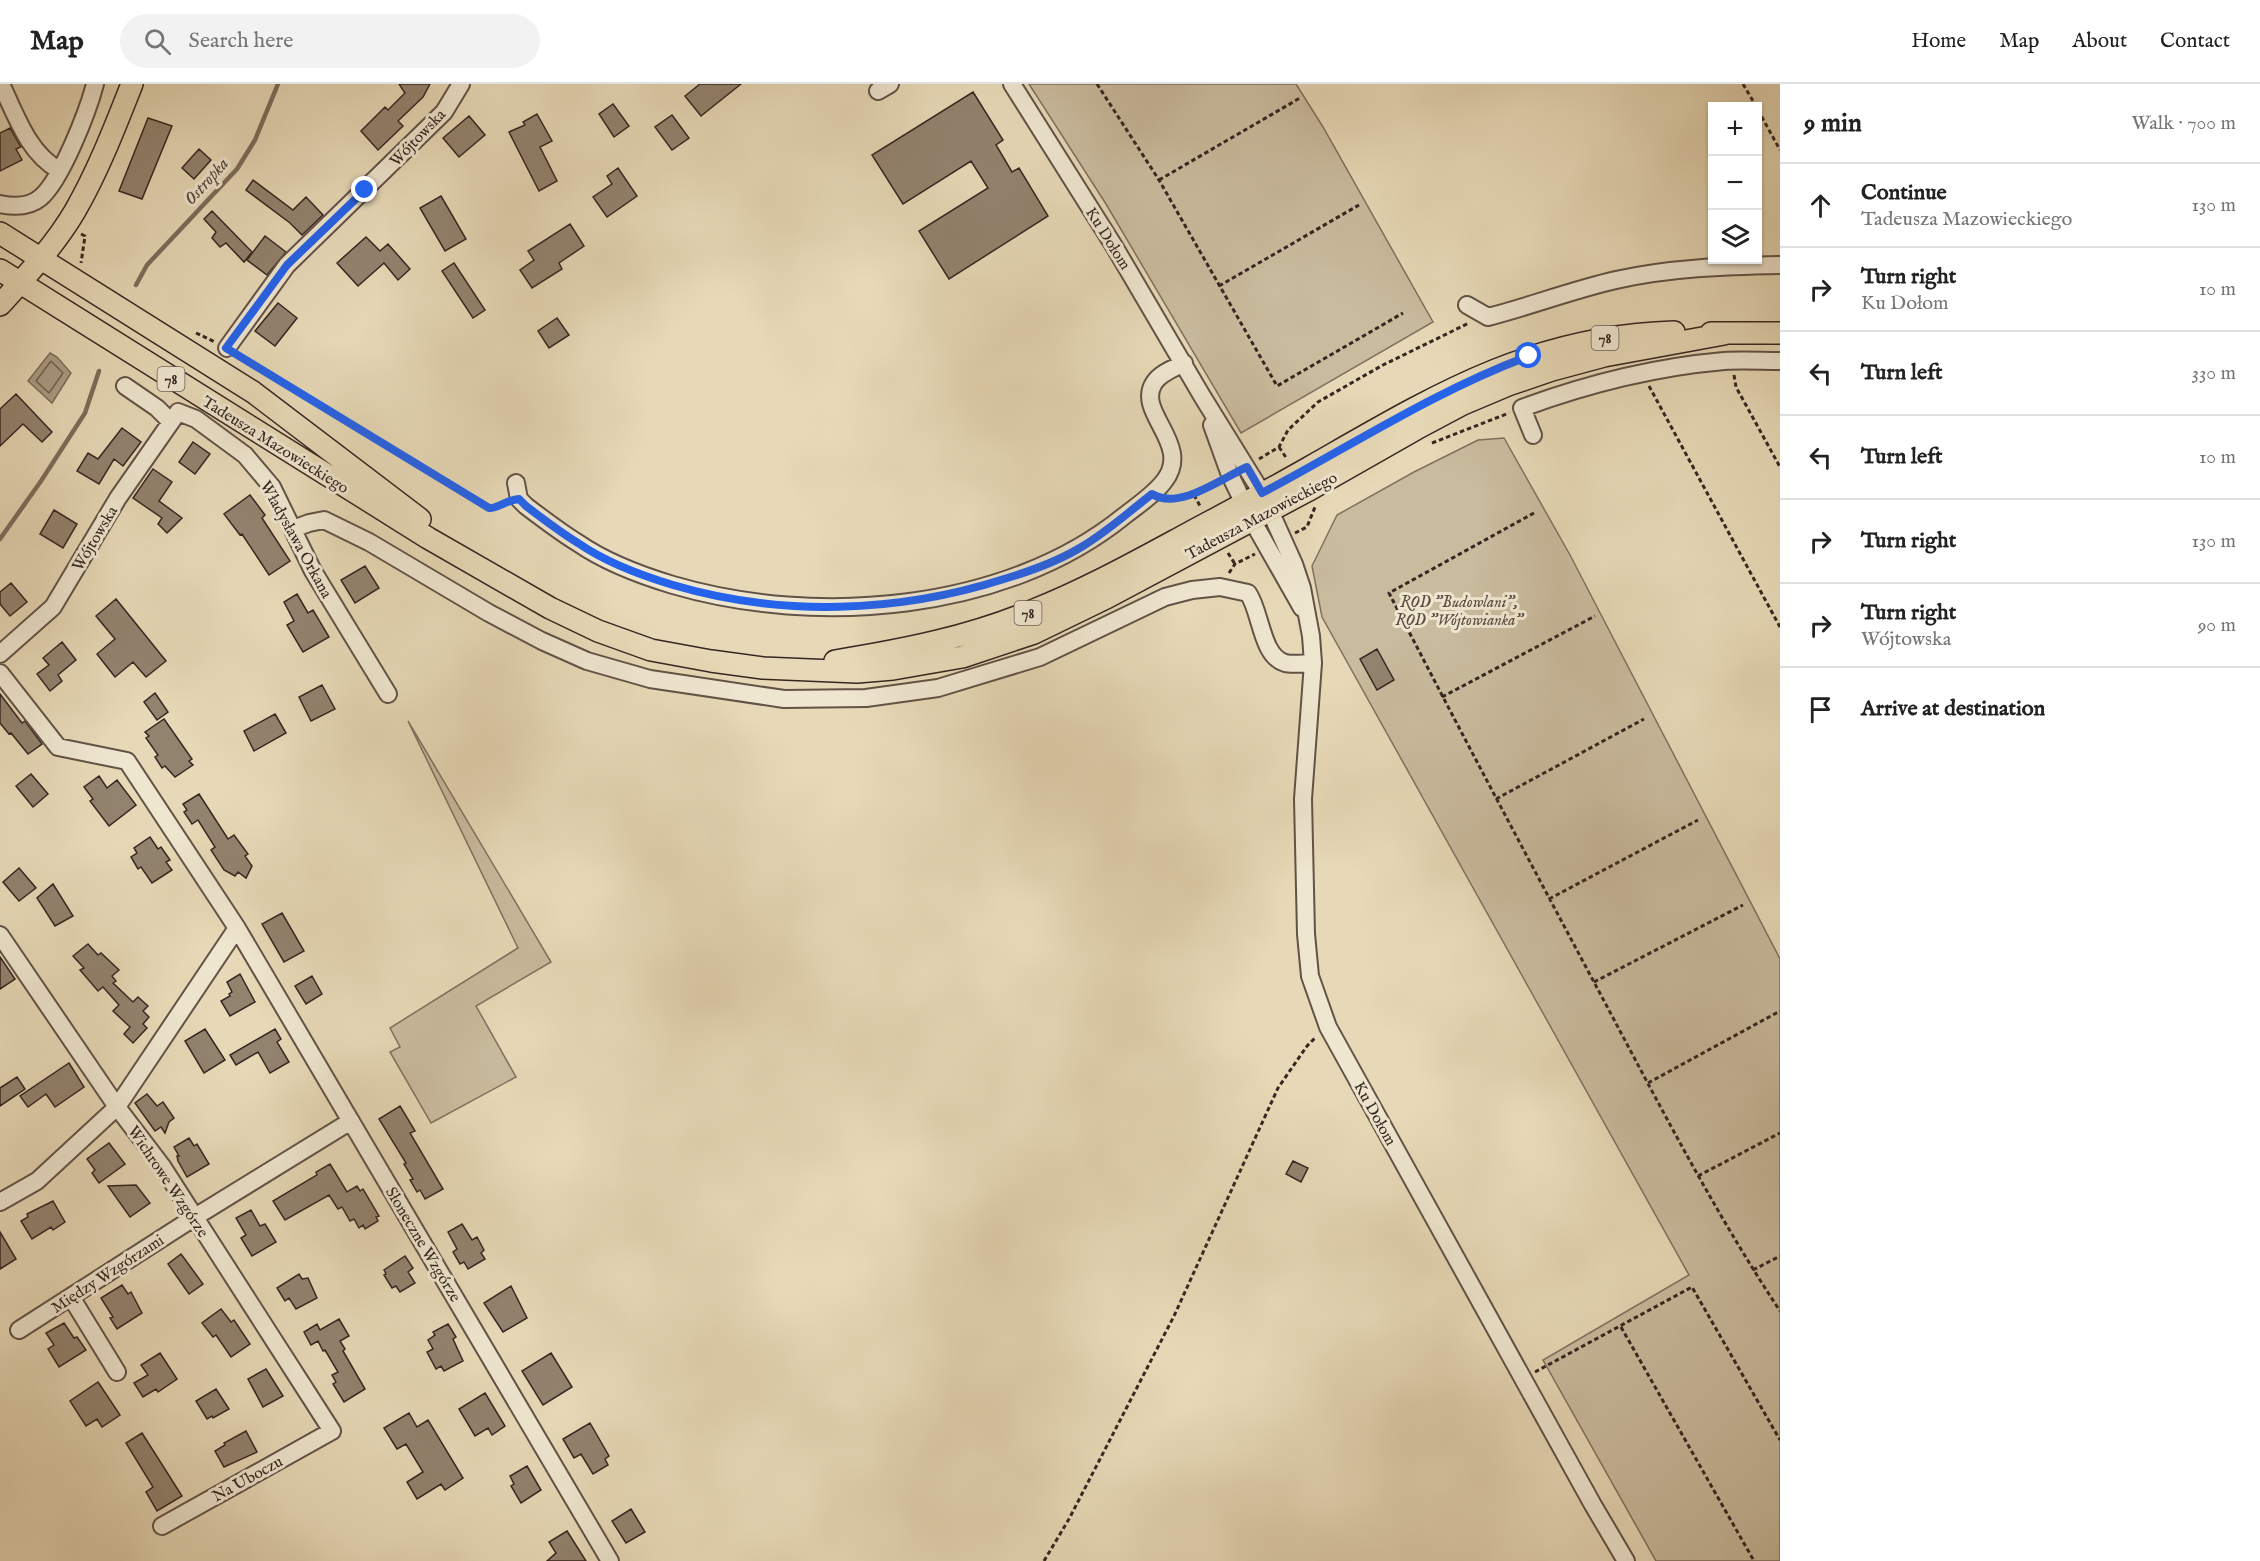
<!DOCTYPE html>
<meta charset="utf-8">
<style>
:root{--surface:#fff;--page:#f2f2f2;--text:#222;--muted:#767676;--line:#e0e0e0}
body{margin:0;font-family:"IM FELL English",serif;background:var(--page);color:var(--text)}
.controls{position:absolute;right:18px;top:18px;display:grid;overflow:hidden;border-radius:0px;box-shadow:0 2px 4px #0004}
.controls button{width:54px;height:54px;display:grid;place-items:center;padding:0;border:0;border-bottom:2px solid var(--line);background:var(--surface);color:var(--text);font:30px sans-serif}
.stop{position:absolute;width:18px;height:18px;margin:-14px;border:4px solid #2563eb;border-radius:50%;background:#fff}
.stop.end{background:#2563eb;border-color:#fff;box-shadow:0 2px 6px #0008}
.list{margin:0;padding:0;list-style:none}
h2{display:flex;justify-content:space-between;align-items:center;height:78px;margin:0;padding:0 24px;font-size:26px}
h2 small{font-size:20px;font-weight:400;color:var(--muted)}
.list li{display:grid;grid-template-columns:39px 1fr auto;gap:18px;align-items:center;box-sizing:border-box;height:84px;padding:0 24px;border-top:2px solid var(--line)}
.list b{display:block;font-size:22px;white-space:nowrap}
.list p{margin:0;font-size:20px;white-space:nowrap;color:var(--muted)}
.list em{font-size:20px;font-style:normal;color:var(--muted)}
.icon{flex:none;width:33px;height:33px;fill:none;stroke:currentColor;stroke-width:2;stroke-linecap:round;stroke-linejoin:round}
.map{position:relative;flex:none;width:1780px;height:1477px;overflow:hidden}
header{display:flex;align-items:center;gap:36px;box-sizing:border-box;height:84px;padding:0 30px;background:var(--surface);border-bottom:2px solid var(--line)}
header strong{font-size:28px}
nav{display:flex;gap:33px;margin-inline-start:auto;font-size:21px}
.search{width:420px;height:54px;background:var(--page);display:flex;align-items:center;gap:15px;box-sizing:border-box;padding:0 21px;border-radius:33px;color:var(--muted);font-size:22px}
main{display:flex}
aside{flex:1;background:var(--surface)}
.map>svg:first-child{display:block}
.green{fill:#c9bb9e;stroke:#807060;stroke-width:1.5}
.water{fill:#ab9c84;stroke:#7c6d5c;stroke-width:1.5}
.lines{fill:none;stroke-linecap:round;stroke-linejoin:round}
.shore{stroke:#706152;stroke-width:1.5}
.stream{stroke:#7c6d5c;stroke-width:4.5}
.building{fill:#92836f;stroke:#362621;stroke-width:1.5}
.minor-casing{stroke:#625346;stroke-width:20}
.major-casing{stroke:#362621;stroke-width:24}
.path{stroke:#362621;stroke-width:3;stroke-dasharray:4.5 3;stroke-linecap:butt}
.minor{stroke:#efe6d0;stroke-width:16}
.major{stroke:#e7d9b7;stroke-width:21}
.route{stroke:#2563eb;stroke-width:8}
.labels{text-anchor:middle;stroke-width:6;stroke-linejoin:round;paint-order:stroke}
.shield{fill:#efe6d0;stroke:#6e6056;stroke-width:1.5}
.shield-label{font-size:15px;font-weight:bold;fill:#362621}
.street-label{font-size:16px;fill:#362621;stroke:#efe6d0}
.park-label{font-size:16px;font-style:italic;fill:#5b4b40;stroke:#efe6d0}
.water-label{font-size:18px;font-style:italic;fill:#59493f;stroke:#efe6d0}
</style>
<header>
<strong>Map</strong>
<div class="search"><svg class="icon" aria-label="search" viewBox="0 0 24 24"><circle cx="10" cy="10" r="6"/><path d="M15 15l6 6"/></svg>Search here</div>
<nav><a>Home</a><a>Map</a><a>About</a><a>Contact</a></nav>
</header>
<main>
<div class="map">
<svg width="1780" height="1477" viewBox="0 0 1780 1477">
<rect width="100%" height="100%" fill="#e7d9b7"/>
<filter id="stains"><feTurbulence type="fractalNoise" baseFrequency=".00333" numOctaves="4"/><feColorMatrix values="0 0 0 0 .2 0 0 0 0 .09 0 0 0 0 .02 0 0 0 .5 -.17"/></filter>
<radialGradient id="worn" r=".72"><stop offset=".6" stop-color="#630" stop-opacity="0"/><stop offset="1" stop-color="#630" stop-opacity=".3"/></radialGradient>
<path class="green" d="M1029,0H1296L1323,43L1433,238L1241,349L1106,120Z
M1504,354L1570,471L1780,875V1477H1656L1543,1276L1689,1191L1322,533L1312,482L1337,431L1414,388L1478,356Z
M408,637L551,878L476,922L516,993L431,1039L390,968L400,963L390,944L518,864Z"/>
<path class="water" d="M50,269L57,273L71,289L52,319L28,297Z"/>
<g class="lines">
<path class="shore" d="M51,277L63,289L49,309L36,297Z"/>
<path class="stream" d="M136,201L147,181L237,85L255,56L278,0
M0,455L41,397L85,329L99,287"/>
</g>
<path class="building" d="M399,0H430L423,13L398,37L403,42L378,66L361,47L385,23L388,26L405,9Z
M700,0H741L701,32L685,12Z
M973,8L1003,56L996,61L1012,88L1019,84L1048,132L949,195L919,147L988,104L971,77L903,120L872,71Z
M613,20L629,42L614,53L599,30Z
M537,30L552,57L540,63L557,97L539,107L509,48L525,41L523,38Z
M672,31L689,54L672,66L655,43Z
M469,32L485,51L459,73L443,54Z
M148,34L172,42L142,115L119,107Z
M10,44L21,63L16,65L22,76L0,87V49Z
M199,65L211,76L194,95L182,84Z
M618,84L637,112L607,133L593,113L612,100L607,92Z
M253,96L293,126L306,113L323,131L302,151L290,139L246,106Z
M441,112L466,155L445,167L420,124Z
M212,127L252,168L244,178L226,159L220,163L212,154L216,148L204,135Z
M570,140L584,162L559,179L562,185L532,204L520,186L534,176L528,167Z
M265,152L286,168L267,191L247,176Z
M366,153L380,167L388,160L410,185L398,196L384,179L358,202L337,179Z
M454,179L485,226L473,234L442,187Z
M278,219L297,234L275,262L255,247Z
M557,234L569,251L549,264L538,247Z
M16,310L52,348L42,358L23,340L0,362V325Z
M122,344L141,358L123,382L114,375L99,400L77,387L88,369L98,375Z
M193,358L210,370L195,390L179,378Z
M153,385L172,398L159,417L182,434L167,449L158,440L162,434L133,414Z
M250,411L265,431L262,434L290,477L269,491L242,450L240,451L224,430Z
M54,426L77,440L63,464L40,450Z
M365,482L379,504L355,519L341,496Z
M11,499L27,518L10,532L0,520V508Z
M297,510L308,529L313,526L329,553L303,568L287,541L294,537L284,518Z
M116,515L166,577L146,593L133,578L115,593L97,570L115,555L96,532Z
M62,558L76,576L58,591L62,597L50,607L37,590L49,581L43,574Z
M1377,565L1394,596L1377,606L1360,575Z
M322,601L335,625L311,637L299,613Z
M155,609L168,628L157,636L144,618Z
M0,610L22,639L25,637L42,660L28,670L11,649L9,650L0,639Z
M275,630L286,649L254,667L244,647Z
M164,635L192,675L189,677L193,681L175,693L165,682L162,684L155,673L158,671L146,654L149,652L145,648Z
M31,690L48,710L33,723L16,702Z
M99,692L107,704L117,696L136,721L109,742L90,717L93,715L84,703Z
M199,710L228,755L234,751L248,770L245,772L252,782L246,794L238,788L235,792L224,786L211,766L215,763L198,736L192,740L184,728L187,726L183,720Z
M150,753L158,765L161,763L170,776L166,778L172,786L152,799L141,783L138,785L131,773L137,769L134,764Z
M19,784L36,804L19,817L3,798Z
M53,800L73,832L55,842L37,814Z
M282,829L304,867L284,878L262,840Z
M88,860L98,871L101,869L119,886L112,892L116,897L113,899L133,918L138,913L148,922L143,927L149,933L143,940L147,944L133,959L124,950L130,943L113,927L119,921L103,903L98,907L80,886L84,884L73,872Z
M0,873L15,895L0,905Z
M240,890L255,918L230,932L221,917L230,912L229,910L232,908L227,898Z
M312,892L322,910L306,920L295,902Z
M205,945L225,976L204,989L185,957Z
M275,945L281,955L277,958L289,978L270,989L258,968L236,981L230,971Z
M69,979L84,1003L55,1023L46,1010L28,1023L20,1012Z
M17,993L25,1005L0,1022V1004Z
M147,1010L157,1022L163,1018L174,1034L169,1038L165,1049L161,1043L155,1047L135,1019Z
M400,1022L415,1047L410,1049L443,1105L425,1115L420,1106L417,1108L410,1096L413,1095L404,1080L406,1079L379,1035Z
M189,1054L194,1062L197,1060L209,1080L187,1093L178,1077L177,1072H179L174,1063Z
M109,1059L125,1080L99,1099L92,1089L95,1086L87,1075Z
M1293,1077L1308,1084L1301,1098L1286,1090Z
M330,1080L347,1108L357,1102L360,1107L363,1105L379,1132L376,1133L378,1137L365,1145L363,1141L359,1144L354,1135L350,1137L342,1123L338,1125L329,1111L285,1136L273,1117L317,1091L316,1088Z
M136,1101L150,1119L130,1133L108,1102Z
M53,1117L65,1138L53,1146L51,1143L32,1155L21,1137L28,1133L27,1130Z
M251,1126L260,1142L265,1140L276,1158L252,1172L241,1154L246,1151L236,1134Z
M462,1140L472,1156L477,1153L484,1166L481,1169L485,1175L468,1185L464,1178L460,1180L453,1168L457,1165L448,1148Z
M0,1148L16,1175L0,1185Z
M181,1170L203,1200L189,1210L168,1180Z
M405,1172L413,1184L408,1188L415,1199L400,1208L396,1202L392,1204L384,1191L386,1190L384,1186Z
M299,1190L302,1195L308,1194L317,1214L296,1225L289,1214L285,1217L277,1204Z
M122,1201L128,1210L131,1208L142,1229L117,1245L110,1234L113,1233L101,1214Z
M511,1202L527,1234L503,1248L484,1219Z
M221,1225L231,1238L234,1236L250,1260L231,1273L216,1251L213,1253L202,1239Z
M339,1235L349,1252L340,1257L345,1265L343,1267L365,1305L344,1318L333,1300L336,1298L332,1291L338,1288L325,1266L323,1267L318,1257L311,1261L304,1248L317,1240L320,1246Z
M64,1239L74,1254L77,1253L86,1266L59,1283L48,1265L54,1261L46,1249Z
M448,1240L456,1253L453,1255L463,1277L444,1287L441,1282L436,1285L427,1268L433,1265L428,1256L435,1251L433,1248Z
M160,1269L177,1295L158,1308L156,1305L143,1313L134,1299L148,1291L141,1281Z
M551,1269L572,1303L543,1321L522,1287Z
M266,1285L283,1312L263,1323L248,1295Z
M98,1298L120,1331L102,1343L97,1335L86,1342L70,1317Z
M216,1305L229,1325L213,1334L212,1332L207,1335L196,1317Z
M485,1309L505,1342L492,1351L488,1344L475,1352L459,1325Z
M409,1329L417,1343L428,1336L463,1394L445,1406L441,1400L417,1415L407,1398L423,1388L406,1360L397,1365L384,1344Z
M590,1339L609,1372L605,1375L608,1381L593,1390L581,1370L574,1374L563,1355Z
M246,1347L257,1368L224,1383L215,1367L225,1361L224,1359Z
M142,1349L182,1412L157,1427L146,1408L153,1403L126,1359Z
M527,1382L541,1406L521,1419L511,1402L514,1400L510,1392Z
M631,1425L645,1448L626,1459L612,1437Z
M567,1447L586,1477H547L556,1469L549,1458Z"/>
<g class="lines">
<defs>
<path id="minor" d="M1,0C16,31 28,69 59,86
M1012,0L1114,162L1202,312L1262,409L1294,480L1302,504L1311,552L1313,579L1303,715L1306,850L1310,892L1328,943L1593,1421L1626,1477
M878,7L890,0
M0,120C14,123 29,123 40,114C61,97 88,27 95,0
M1467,221L1488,233C1531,222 1572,206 1616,196C1669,184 1725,182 1780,181
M227,264L287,181L444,28L461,0
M125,302L157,324L171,338
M1212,341L1230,391L1252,436L1302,524
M1533,351L1522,324C1587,300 1655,283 1724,277C1743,276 1762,277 1780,277
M516,399L519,415L526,422C543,435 560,448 578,459C604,477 643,492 673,501C816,543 1006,528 1124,432C1138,421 1155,410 1165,396C1192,360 1135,328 1154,299C1160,289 1175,284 1184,279
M293,445L309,439L324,436L369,458L489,529L542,557L587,577L650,595L784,615L866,614L938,604L1040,573L1165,513L1192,506L1220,503L1248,509C1261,527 1261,572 1285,579C1293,581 1305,579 1313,579
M0,570L53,523L118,414L178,328L196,335L245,371L272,403L313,487L388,610
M0,589L58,663L127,677L237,844L610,1477
M0,851L117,1023L162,1082L332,1347L162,1442
M0,1118L37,1097L117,1023L237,844
M71,1213L117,1288
M19,1246L195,1133L351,1037"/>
<path id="major" d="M0,149L253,308L420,435
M0,186L428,454L550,524L598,547L651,566L711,577L763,584L857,588L893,585L962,573L1034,549L1108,513L1307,407L1416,345L1463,320L1508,301L1552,286L1604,272L1724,250
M0,221C27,191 55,161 75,127C98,87 115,43 132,0
M1711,249H1780
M835,577C903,566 970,553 1034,526C1087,505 1139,476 1189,449C1230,427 1270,406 1310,383C1431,314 1530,252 1674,248"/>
</defs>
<use href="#minor" class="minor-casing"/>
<use href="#major" class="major-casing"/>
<path class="path" d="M1097,0L1159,96L1277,302L1403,229
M1743,0L1756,22
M1758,26L1780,66
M1159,96L1300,14
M81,150L85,152L81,179
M1219,202L1359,121
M196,249L215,258
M239,271L489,424H495L505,417
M1734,291L1736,303L1780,383
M1649,302L1780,543
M1432,359L1509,329
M1279,363L1287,375
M1259,375L1279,363L1288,346L1318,318L1383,281L1469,239
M1194,411L1200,422
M1169,414L1194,411L1216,398
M1534,429L1389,509C1459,645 1531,780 1603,915C1659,1020 1714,1127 1780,1227
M1295,449L1307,443L1315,423
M1228,469L1235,480
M1229,489L1235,480L1255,470
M1442,613L1595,532
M1496,715L1644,635
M1549,815L1698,736
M1594,898L1743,821
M1648,999L1780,927
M1698,1092L1780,1049
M1753,1186L1780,1172
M1621,1243L1754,1477
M1535,1288L1692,1203L1780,1356
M1044,1477L1069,1435L1174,1232L1278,1004L1307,962L1315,954"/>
<use href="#minor" class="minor"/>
<use href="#major" class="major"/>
</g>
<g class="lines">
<path class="route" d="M365,106L287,181L226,264L489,424C497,425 506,416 519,415L526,422C543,435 560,448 578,459C604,477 643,492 673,501C781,533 898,529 1004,495C1031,487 1059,477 1083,462C1108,447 1130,427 1152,410C1179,427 1222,394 1247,383L1262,409C1351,362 1435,307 1529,272"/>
</g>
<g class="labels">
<g class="shield">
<rect x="1591.5" y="242" width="27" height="24" rx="4.5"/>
<rect x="157.5" y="283" width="27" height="24" rx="4.5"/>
<rect x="1014.5" y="517" width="27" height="24" rx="4.5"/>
</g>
<g class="shield-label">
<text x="1605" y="259">78</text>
<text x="171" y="300">78</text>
<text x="1028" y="534">78</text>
</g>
<g class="street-label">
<text transform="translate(417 53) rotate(-46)" y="6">Wójtowska</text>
<text transform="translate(1109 154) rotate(58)" y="6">Ku Dołom</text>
<text transform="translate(276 360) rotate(32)" y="6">Tadeusza Mazowieckiego</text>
<text transform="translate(1261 431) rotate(-28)" y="6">Tadeusza Mazowieckiego</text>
<text transform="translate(94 454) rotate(-59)" y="6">Wójtowska</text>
<text transform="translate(297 455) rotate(61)" y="6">Władysława Orkana</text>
<text transform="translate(1376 1029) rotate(61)" y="6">Ku Dołom</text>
<text transform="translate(169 1097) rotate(56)" y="6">Wichrowe Wzgórze</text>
<text transform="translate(424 1160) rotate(59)" y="6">Słoneczne Wzgórze</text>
<text transform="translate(107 1189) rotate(-33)" y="6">Między Wzgórzami</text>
<text transform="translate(247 1394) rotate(-29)" y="6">Na Uboczu</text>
</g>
<g class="park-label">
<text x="1459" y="523">ROD "Budowlani",<tspan x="1459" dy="18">ROD "Wójtowianka"</tspan></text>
</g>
<g class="water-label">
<text transform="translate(206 97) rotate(-48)" y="6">Ostropka</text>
</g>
</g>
<rect width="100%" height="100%" filter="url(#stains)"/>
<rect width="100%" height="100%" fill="url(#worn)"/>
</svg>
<div class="controls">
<button>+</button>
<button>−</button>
<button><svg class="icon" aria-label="layers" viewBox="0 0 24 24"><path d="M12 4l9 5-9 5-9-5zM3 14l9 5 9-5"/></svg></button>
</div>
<div class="stop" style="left:1529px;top:272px"></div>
<div class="stop end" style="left:365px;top:106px"></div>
</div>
<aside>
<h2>9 min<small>Walk · 700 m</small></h2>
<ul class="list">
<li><svg class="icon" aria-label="ahead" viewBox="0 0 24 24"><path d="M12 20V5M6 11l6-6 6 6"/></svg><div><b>Continue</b><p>Tadeusza Mazowieckiego</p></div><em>130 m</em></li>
<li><svg class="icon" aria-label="right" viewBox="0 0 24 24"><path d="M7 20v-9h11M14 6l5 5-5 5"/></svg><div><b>Turn right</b><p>Ku Dołom</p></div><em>10 m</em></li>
<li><svg class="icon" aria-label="left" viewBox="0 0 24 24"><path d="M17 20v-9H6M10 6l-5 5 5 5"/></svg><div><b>Turn left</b></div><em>330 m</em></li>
<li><svg class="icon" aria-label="left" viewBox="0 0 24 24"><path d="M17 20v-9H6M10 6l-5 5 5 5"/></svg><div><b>Turn left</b></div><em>10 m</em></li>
<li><svg class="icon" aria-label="right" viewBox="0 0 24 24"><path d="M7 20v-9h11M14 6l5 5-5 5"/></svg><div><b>Turn right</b></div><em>130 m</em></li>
<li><svg class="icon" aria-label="right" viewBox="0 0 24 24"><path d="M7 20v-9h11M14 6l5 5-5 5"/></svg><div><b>Turn right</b><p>Wójtowska</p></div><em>90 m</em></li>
<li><svg class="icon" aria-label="arrive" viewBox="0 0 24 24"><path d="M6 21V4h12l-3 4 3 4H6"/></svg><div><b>Arrive at destination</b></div></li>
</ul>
</aside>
</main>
